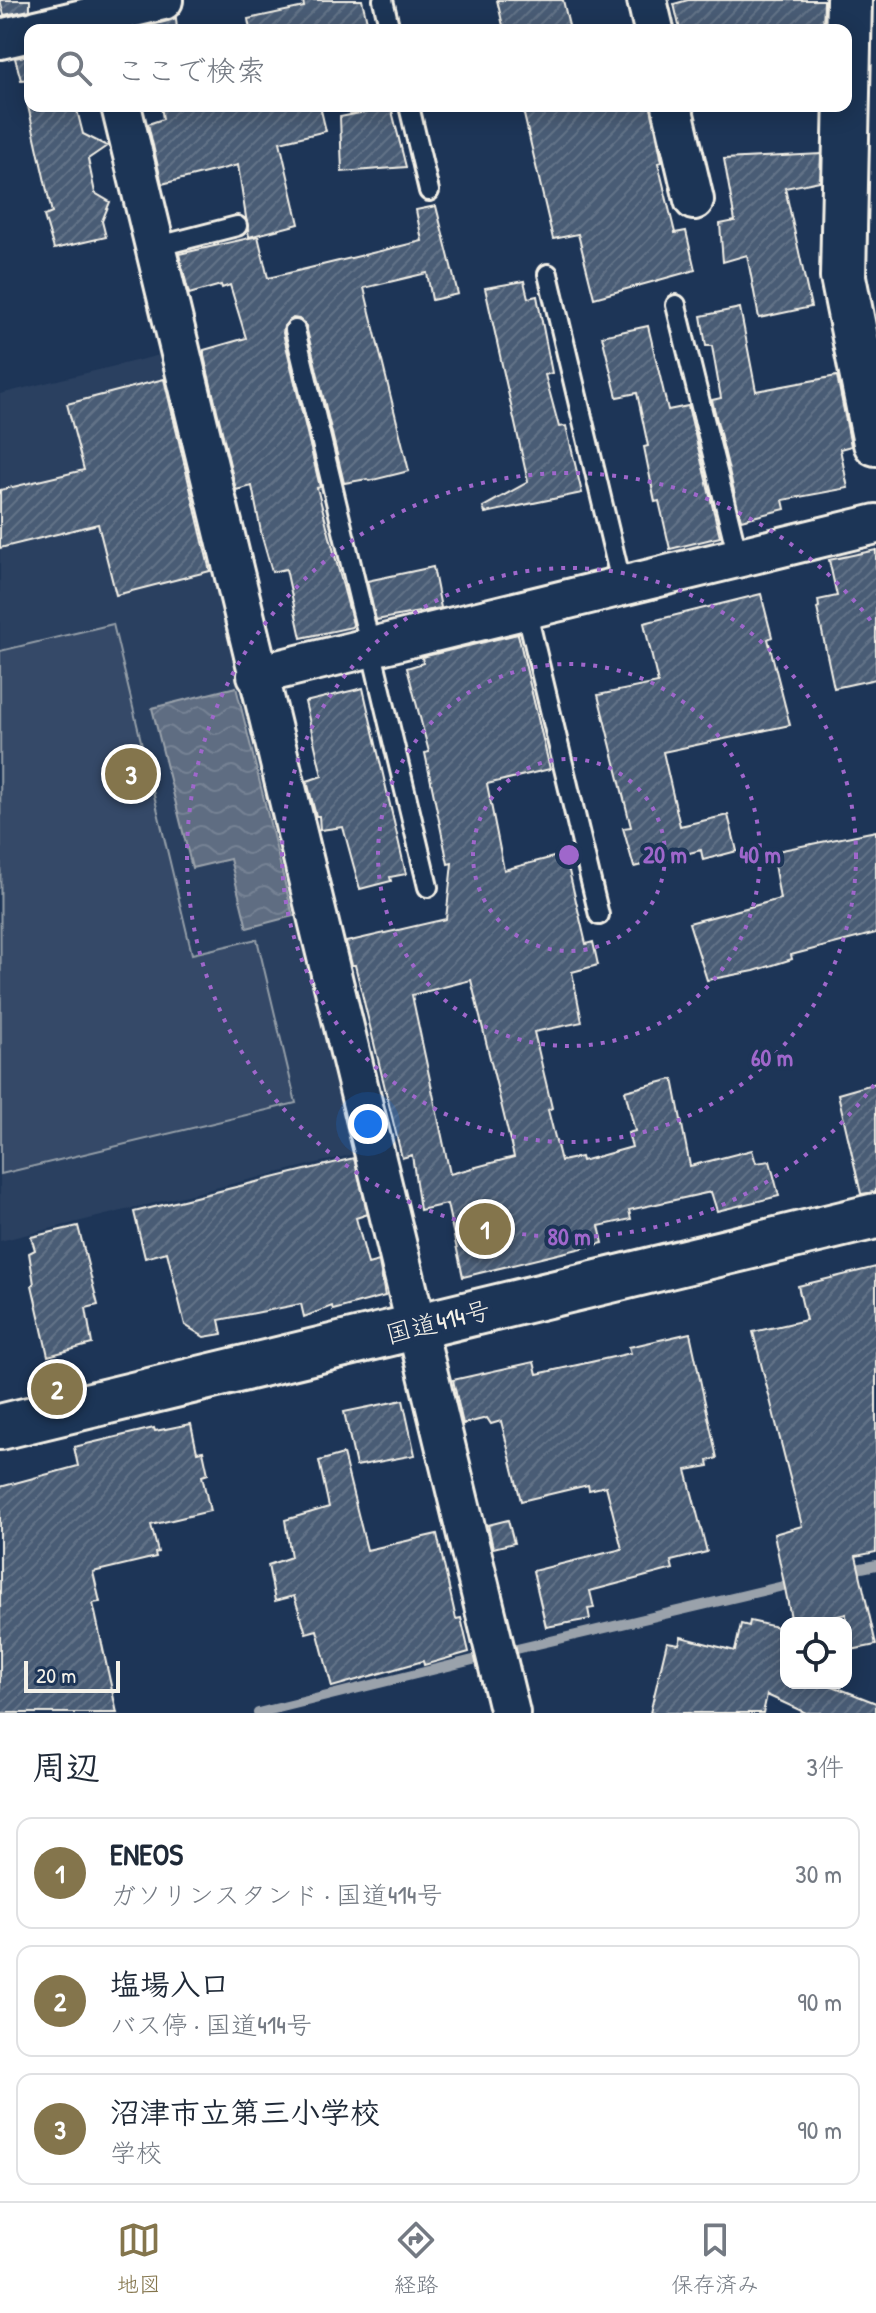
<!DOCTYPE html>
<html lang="ja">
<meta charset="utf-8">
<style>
:root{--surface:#fff;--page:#f6f6f7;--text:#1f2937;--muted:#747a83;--line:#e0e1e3;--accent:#84754c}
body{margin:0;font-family:"Patrick Hand","Klee One",sans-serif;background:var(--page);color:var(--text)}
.controls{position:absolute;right:24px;bottom:24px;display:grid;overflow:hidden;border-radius:16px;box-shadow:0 4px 20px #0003}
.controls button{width:72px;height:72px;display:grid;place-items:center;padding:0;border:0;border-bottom:2px solid var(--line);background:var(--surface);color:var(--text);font:40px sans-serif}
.scale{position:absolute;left:24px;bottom:20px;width:96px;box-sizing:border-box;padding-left:8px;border:4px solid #f4f1e8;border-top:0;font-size:22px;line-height:28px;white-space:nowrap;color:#f4f1e8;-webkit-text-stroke:6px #1d3557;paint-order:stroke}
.you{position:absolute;left:368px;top:1124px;width:28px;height:28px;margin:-20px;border:6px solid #fff;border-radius:50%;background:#1a73e8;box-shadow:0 0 0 12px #1a73e833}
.badge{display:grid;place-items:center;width:52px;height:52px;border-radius:50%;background:var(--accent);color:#fff;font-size:26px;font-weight:700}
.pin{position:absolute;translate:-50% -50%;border:4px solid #fff;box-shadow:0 2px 8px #0006}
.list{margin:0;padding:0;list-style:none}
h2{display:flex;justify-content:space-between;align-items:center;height:104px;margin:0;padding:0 32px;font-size:34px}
h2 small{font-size:26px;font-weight:400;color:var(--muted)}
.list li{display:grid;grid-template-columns:52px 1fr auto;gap:24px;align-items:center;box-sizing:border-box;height:112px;margin:0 16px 16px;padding:0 16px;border:2px solid var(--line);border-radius:16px}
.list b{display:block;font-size:30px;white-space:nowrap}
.list p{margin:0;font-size:26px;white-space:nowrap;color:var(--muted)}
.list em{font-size:26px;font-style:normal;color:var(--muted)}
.icon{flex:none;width:44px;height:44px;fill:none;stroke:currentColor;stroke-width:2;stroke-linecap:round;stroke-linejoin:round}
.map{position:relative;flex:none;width:876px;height:1713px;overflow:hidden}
.search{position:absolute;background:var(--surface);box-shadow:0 4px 20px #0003;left:24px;right:24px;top:24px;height:88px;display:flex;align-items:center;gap:20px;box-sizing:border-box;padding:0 28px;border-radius:16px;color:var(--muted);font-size:30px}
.sheet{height:488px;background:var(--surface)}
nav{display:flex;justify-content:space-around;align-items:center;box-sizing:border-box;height:112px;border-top:2px solid var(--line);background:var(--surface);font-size:22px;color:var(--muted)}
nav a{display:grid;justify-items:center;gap:4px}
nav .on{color:var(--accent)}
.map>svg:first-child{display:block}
.built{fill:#2a4060}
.grass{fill:#354a67;stroke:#949ea8;stroke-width:2}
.water{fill:url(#water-waves);stroke:#9aa2ab;stroke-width:2}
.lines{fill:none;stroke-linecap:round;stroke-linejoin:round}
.stream{stroke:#9aa2ab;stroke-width:10}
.building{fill:url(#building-hatch);stroke:#f4f1e8;stroke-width:2;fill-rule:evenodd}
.service-casing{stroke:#f4f1e8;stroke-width:24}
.minor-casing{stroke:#f4f1e8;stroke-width:44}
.secondary-casing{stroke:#f4f1e8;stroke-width:50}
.trunk-casing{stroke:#f4f1e8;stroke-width:50}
.service{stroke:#1d3557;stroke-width:18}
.minor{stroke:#1d3557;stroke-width:38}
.secondary{stroke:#1d3557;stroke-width:44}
.trunk{stroke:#1d3557;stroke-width:44}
.ring{fill:none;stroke:#9f67cb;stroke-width:4;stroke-dasharray:4 8}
.labels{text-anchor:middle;stroke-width:8;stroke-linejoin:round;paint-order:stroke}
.street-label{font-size:26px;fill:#f4f1e8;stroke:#1d3557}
.centre{fill:#9f67cb;stroke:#1d3557;stroke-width:4}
.ring-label{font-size:24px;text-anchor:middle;font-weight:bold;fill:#9f67cb;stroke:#1d3557;stroke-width:8;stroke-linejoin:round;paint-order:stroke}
</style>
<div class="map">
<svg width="876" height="1713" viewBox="0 0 876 1713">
<defs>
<pattern id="water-waves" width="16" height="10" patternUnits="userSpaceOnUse" patternTransform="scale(2)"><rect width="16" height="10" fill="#5e6d82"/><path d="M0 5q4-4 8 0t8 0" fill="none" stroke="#768294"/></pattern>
<pattern id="building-hatch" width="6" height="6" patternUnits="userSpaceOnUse" patternTransform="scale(2)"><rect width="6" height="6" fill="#485b74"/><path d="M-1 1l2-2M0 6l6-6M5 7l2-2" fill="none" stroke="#637388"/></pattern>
</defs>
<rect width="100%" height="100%" fill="#1d3557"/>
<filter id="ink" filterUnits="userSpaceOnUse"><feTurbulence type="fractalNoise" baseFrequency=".0125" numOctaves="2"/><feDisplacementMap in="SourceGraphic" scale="16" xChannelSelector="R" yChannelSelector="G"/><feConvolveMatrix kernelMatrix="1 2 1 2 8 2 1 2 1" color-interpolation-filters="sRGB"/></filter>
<g filter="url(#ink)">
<path class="built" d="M160,355L354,1154L0,1241V394Z"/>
<path class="grass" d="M113,624L192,954L257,939L296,1103L1,1174L0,651Z"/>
<path class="water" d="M236,687L293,916L247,928L230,859L192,868L152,708Z"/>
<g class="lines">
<path class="stream" d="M847,1571L876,1565
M504,1652L796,1583
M258,1713L489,1656"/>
</g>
<path class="building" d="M0,0H30V10L4,15Z
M303,0H362L369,30H250L248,19L304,7Z
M497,0H563L570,30H504Z
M688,0H824L823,30H680L674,4Z
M176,18L177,30H132L168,21Z
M30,55V79L21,80L15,58Z
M28,106H76L83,134L107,146L88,159L95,193L110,202L102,221L106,237L54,249L44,216L52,213Z
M161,106H320L326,131L280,142L299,224L249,237L238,165L162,184L148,124L163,119Z
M522,106H651L662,162L658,163L675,233L686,231L695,270L594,298L578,234L553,239Z
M391,107L406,167L342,172L340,117Z
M821,154L820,181L785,188L811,307L759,318L747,255L723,262L720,224L735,221L724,159Z
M436,206L458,294L432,300L427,273L364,288L409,471L369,481L367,479L344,483L306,326L299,319L293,318L284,326L283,333L320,487L317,488L353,624L352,627L301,638L286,569L272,572L262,537L252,486L236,490L204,356V350L246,338L230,285L222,288L221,285L189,294L179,254L258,236L268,278L422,241L416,210Z
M524,281L528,298L537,296L552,373L545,375L559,427L566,426L582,493L485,513L483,507L528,482L485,288Z
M740,308L756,391L837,376L851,446L840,449L848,488L783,500L785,509L741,520L712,400L721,398L712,346H706L701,316Z
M648,326L668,410L688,406L720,537L670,549L659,501L655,502L644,447L648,446L637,393L617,397L602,336Z
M164,379L210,571L116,595L98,524L0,548V490L84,470L67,404Z
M876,550V679L834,688L817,608L819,607L818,600L837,596L829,560Z
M433,567L441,608L376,620L367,581Z
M761,594L772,637L768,639L790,725L663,752L680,826L728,815L737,851L703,860L701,850L634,867L623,828L631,827L598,695L658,683L644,623Z
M518,634L550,769L487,784L504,870L565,854L586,944L593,942L598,965L572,972L582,1022L534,1032L552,1108L548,1110L561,1161L581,1157L582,1161L632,1147L628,1133L635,1131L625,1091L673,1079L690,1166L752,1150L756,1163L770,1161L779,1196L717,1211L711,1192L629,1210L631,1219L599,1226L603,1243L463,1277L447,1204L420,1210L412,1155L402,1158L355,965H352L346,942L446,919L452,863L448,864L425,753L429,752L407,668L423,663L422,657ZM471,980L514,1157L450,1174L412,995Z
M363,688L406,874L390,877L391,881L360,889L343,827L320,830L319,816H316L307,781L322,776L305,702Z
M876,831V933L791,955L792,959L754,971L707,980L689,923L780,899L772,852Z
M876,1083V1192L861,1194L838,1094Z
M354,1158L368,1214L356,1218L368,1264L379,1261L385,1296L333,1310L332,1306L304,1317L301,1304L219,1320L222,1334L204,1337L185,1325L167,1252L145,1258L134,1212Z
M78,1226L98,1305L86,1308L92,1344L48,1356L32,1285L34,1284L29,1253L35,1250L31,1237Z
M876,1267V1552L856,1556L876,1645L846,1651V1614L808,1623H792L774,1534L802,1526L753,1332L806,1320L798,1286Z
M690,1333L717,1458L708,1461L709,1466L686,1470L707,1552L671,1561L673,1569L590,1591L594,1608L588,1609L590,1619L546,1627L533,1571L622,1549L606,1486L589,1490L588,1485L521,1501L501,1421L491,1424L487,1418L463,1424L453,1380L534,1362L537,1374L631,1353L629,1347Z
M403,1400L415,1455L356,1466L344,1412Z
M191,1424L197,1452L203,1451L208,1474L202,1476L210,1511L151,1525L158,1552L155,1553L156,1557L93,1572L100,1602L93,1603L117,1713H0V1487L78,1466L74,1447L154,1428L155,1431Z
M343,1454L367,1550L437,1534L456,1619L461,1618L469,1652L424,1665L423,1661L332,1687L317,1630L306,1633L294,1596L275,1601L268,1565L291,1557L285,1520L329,1507L319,1461Z
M508,1520L514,1543L493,1548L488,1525Z
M750,1621L786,1629V1683H825L876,1703V1713H806L767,1695L763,1713H650L667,1642L679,1644L681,1637L735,1651L741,1624L749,1626Z"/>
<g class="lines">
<defs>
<path id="service" d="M383,0L390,30
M409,106L429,191
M155,247L237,226
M548,274L622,586
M676,305L738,557
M295,330L428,887
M526,609L599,915"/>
<path id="minor" d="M647,0L654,30
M37,30L163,0
M0,39L30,32
M121,106C249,642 383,1177 510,1713
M672,106L694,200
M257,675L876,524"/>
<path id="secondary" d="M849,0L843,277L876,443"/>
<path id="trunk" d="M0,1427L876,1216"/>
</defs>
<use href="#service" class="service-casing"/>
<use href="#minor" class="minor-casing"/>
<use href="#secondary" class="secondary-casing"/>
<use href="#trunk" class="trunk-casing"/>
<use href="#service" class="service"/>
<use href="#minor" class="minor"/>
<use href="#secondary" class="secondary"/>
<use href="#trunk" class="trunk"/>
</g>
</g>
<g class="ring">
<circle cx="569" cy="855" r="96"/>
<circle cx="569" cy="855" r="191"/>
<circle cx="569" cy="855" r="287"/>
<path d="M874 1085A382 382 0 1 1 874 625"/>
</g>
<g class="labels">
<g class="street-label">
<text transform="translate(438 1322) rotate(-14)" y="9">国道414号</text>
</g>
</g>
<circle cx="569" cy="855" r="12" class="centre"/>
<g class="ring-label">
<text x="665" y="863">20 m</text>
<text x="760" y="863">40 m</text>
<text x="772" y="1066">60 m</text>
<text x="569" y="1245">80 m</text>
</g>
</svg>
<div class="controls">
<button><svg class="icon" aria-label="locate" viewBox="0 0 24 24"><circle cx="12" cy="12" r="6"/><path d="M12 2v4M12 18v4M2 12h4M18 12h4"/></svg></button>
</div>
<div class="scale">20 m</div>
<div class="you"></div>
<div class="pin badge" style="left:485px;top:1229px">1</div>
<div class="pin badge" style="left:57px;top:1389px">2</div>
<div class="pin badge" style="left:131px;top:774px">3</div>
<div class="search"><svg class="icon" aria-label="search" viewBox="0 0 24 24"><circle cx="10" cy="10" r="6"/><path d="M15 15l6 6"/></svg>ここで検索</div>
</div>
<section class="sheet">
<h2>周辺<small>3件</small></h2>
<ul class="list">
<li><span class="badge">1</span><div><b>ENEOS</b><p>ガソリンスタンド · 国道414号</p></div><em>30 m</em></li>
<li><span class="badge">2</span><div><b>塩場入口</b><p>バス停 · 国道414号</p></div><em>90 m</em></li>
<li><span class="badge">3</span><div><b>沼津市立第三小学校</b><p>学校</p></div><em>90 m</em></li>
</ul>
</section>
<nav>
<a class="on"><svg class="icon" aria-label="map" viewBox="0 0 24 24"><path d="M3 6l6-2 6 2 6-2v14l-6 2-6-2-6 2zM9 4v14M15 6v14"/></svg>地図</a>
<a><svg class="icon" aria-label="directions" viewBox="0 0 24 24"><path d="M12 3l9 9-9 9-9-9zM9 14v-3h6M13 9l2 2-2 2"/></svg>経路</a>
<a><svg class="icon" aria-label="saved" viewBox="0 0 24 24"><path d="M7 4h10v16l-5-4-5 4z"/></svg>保存済み</a>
</nav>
